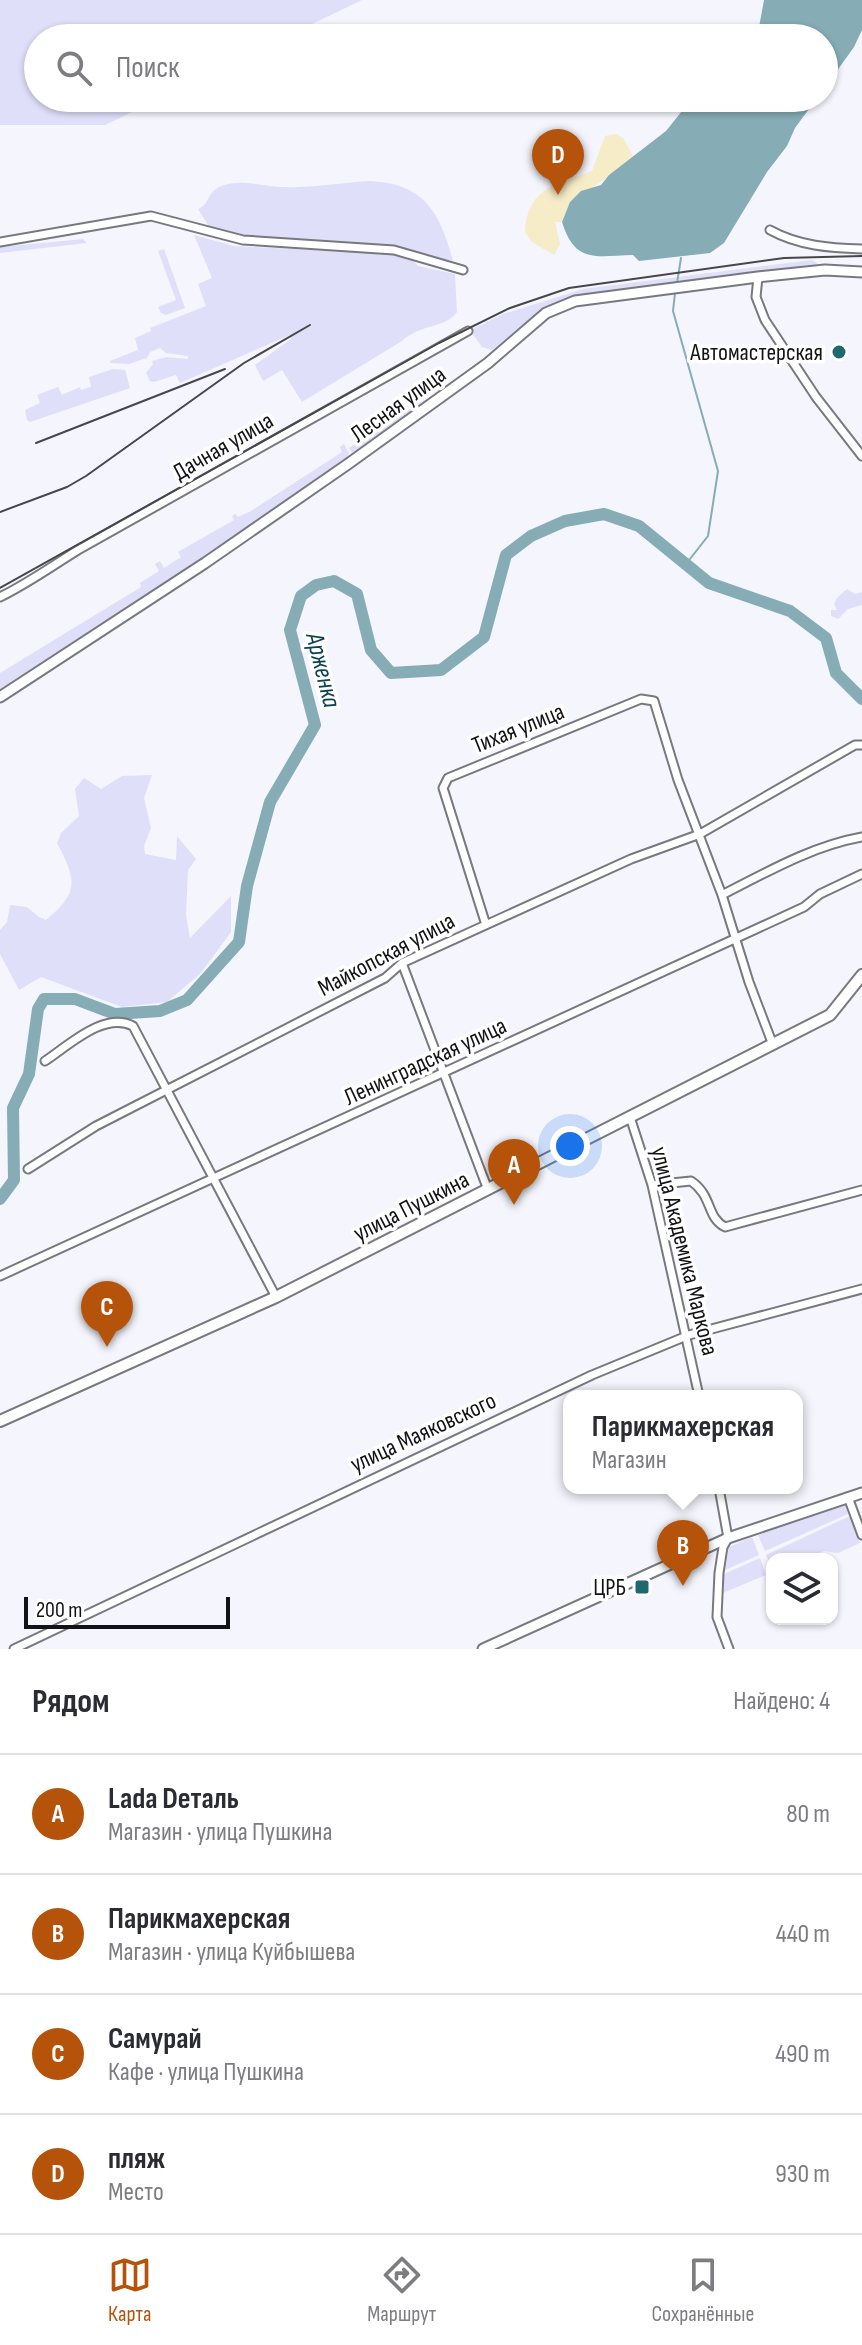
<!DOCTYPE html>
<html lang="ru">
<meta charset="utf-8">
<style>
:root{--surface:#fff;--page:#f2f2f3;--text:#2b2b33;--muted:#7c7c81;--line:#e1e1e2;--accent:#b45309}
body{margin:0;font-family:"Sofia Sans Condensed",sans-serif;background:var(--page);color:var(--text)}
.controls{position:absolute;right:24px;bottom:24px;display:grid;overflow:hidden;border-radius:16px;box-shadow:0 2px 6px #0004}
.controls button{width:72px;height:72px;display:grid;place-items:center;padding:0;border:0;border-bottom:2px solid var(--line);background:var(--surface);color:var(--text);font:40px sans-serif}
.scale{position:absolute;left:24px;bottom:20px;width:206px;box-sizing:border-box;padding-left:8px;border:4px solid #131316;border-top:0;font-size:22px;line-height:28px;white-space:nowrap;color:#131316;-webkit-text-stroke:6px #fff;paint-order:stroke}
.you{position:absolute;left:570px;top:1146px;width:28px;height:28px;margin:-20px;border:6px solid #fff;border-radius:50%;background:#1a73e8;box-shadow:0 0 0 12px #1a73e833}
.badge{display:grid;place-items:center;width:52px;height:52px;border-radius:50%;background:var(--accent);color:#fff;font-size:26px;font-weight:700}
.pin{position:absolute;translate:-50% -66px;filter:drop-shadow(0 2px 4px #0008)}
.pin::after{content:'';position:absolute;top:42px;width:28px;height:24px;background:inherit;clip-path:polygon(0 0,100% 0,50% 100%)}
.popup{position:absolute;left:563px;top:1390px;width:240px;height:104px;box-sizing:border-box;display:grid;place-content:center;border-radius:16px;background:var(--surface);filter:drop-shadow(0 2px 6px #0005);font-size:26px;white-space:nowrap;color:var(--muted)}
.popup b{font-size:30px;color:var(--text)}
.popup::after{content:'';position:absolute;left:50%;top:100%;margin-left:-16px;border:16px solid transparent;border-top-color:var(--surface)}
.list{margin:0;padding:0;list-style:none}
h2{display:flex;justify-content:space-between;align-items:center;height:104px;margin:0;padding:0 32px;font-size:34px}
h2 small{font-size:26px;font-weight:400;color:var(--muted)}
.list li{display:grid;grid-template-columns:52px 1fr auto;gap:24px;align-items:center;box-sizing:border-box;height:120px;padding:0 32px;border-top:2px solid var(--line)}
.list b{display:block;font-size:30px;white-space:nowrap}
.list p{margin:0;font-size:26px;white-space:nowrap;color:var(--muted)}
.list em{font-size:26px;font-style:normal;color:var(--muted)}
.icon{flex:none;width:44px;height:44px;fill:none;stroke:currentColor;stroke-width:2;stroke-linecap:round;stroke-linejoin:round}
.map{position:relative;flex:none;width:862px;height:1649px;overflow:hidden}
.search{position:absolute;background:var(--surface);box-shadow:0 2px 6px #0004;left:24px;right:24px;top:24px;height:88px;display:flex;align-items:center;gap:20px;box-sizing:border-box;padding:0 28px;border-radius:44px;color:var(--muted);font-size:30px}
.sheet{height:584px;background:var(--surface)}
nav{display:flex;justify-content:space-around;align-items:center;box-sizing:border-box;height:112px;border-top:2px solid var(--line);background:var(--surface);font-size:22px;color:var(--muted)}
nav a{display:grid;justify-items:center;gap:4px}
nav .on{color:var(--accent)}
.map>svg:first-child{display:block}
.green{fill:#dfdff9}
.sand{fill:#f6ecc7}
.water{fill:#86acb5}
.lines{fill:none;stroke-linecap:round;stroke-linejoin:round}
.stream{stroke:#86acb5;stroke-width:2}
.river{stroke:#86acb5;stroke-width:12}
.minor-casing{stroke:#78787f;stroke-width:11}
.tertiary-casing{stroke:#78787f;stroke-width:13}
.secondary-casing{stroke:#78787f;stroke-width:14}
.minor{stroke:#fff;stroke-width:7}
.tertiary{stroke:#fff;stroke-width:9}
.secondary{stroke:#fff;stroke-width:10}
.rail{stroke:#46464b;stroke-width:2}
.poi-dot{fill:#1e6971;stroke:#fff;stroke-width:3}
.labels{text-anchor:middle;stroke-width:7;stroke-linejoin:round;paint-order:stroke}
.poi-label{font-size:24px;fill:#131316;stroke:#fff;text-anchor:end}
.street-label{font-size:24px;fill:#131316;stroke:#fff}
.water-label{font-size:26px;font-style:italic;fill:#0a444f;stroke:#fff}
</style>
<div class="map">
<svg width="862" height="1649" viewBox="0 0 862 1649">
<rect width="100%" height="100%" fill="#f5f5fd"/>
<path class="green" d="M0,0H362L283,38H38V98H161L105,125H0Z
M369,181C425,183 440,213 453,261L384,245L248,237L210,228L198,209C209,205 208,192 219,187C238,178 261,186 281,187C310,188 340,183 369,181Z
M194,235L234,246L394,254L411,258L418,266L455,274L457,312C446,328 420,324 402,341L302,402L282,370L263,381L255,365L291,339L290,335L180,383L176,375L154,382L150,381L146,373L153,364L152,361L166,357L188,359V356L166,353L160,348L150,352L147,358L129,364L110,363V361L138,350L135,338L151,331L150,328L206,306L198,284L212,278Z
M83,239L87,243L0,253V247Z
M164,249L185,308L166,315L161,313L158,307L176,300L158,251Z
M812,260L818,264L812,268L605,293L538,315L492,350L482,347L472,333L473,329L503,314L583,289Z
M113,369L125,370L130,388L30,422L27,420L25,410L40,403L37,395L58,387L62,395L80,387L81,390L91,387L89,377Z
M438,392V396L352,453L349,448L361,440L360,437L364,435L367,436L377,430L375,425L381,422L384,426L396,418L394,413L399,411L401,414L415,406L413,402L417,399L420,403Z
M344,444L349,453L348,457L143,598L0,690V673L141,587L140,583L159,571L155,564L160,561L164,568L181,557L178,552L234,520L232,516L235,514L238,517L251,511L339,454L342,452L340,447Z
M847,589L855,594L862,592V605L848,609L838,619L831,616V610H837L834,604L837,598Z
M152,775L144,798L151,828L144,846L145,854L176,860L177,836L196,859L188,870L186,915L190,938L231,896V932L201,973L167,1002L122,1007L41,977L19,990L0,954V930L7,922L10,905L27,907L39,917L46,920C80,892 76,879 57,843L61,833L79,816L75,789L84,778L101,789L122,776Z
M845,1505L848,1514L765,1551L758,1535Z
M850,1516L860,1543L838,1553L824,1551L804,1559H772V1569L766,1555Z
M752,1537L759,1555L725,1570L729,1547Z
M760,1558L766,1575L723,1593L724,1574Z"/>
<path class="sand" d="M616,134L624,139L633,156C612,183 573,188 562,222H555L560,244L554,255L532,242L525,232C528,186 557,185 592,171L605,136Z"/>
<path class="water" d="M764,0H862V30L854,47L824,89V38H757Z
M718,98H817L795,128L787,146L767,172L724,243L710,253L639,261L633,255C596,256 575,264 562,222L570,202L581,191L601,185L609,175L666,131L682,111L709,106Z"/>
<g class="lines">
<path class="stream" d="M677,283L681,258
M675,293L673,311L718,471L708,536L686,564"/>
<path class="river" d="M0,1199L14,1180L13,1108L29,1074L38,1009L44,999H75L115,1014L160,1011L187,1000L239,942L247,886L270,802L315,725L290,630L301,596L316,585L334,581L357,594L371,650L391,673L441,670L484,637L506,555L531,536L565,521L604,514L639,526L709,583L790,611L826,638L836,673L862,699"/>
<defs>
<path id="minor" d="M770,230C799,246 830,248 862,249
M0,242L151,216L243,240L394,250L463,270
M758,277L756,297L765,320L816,397L862,456
M0,597C27,584 52,566 78,550L468,331
M722,895C767,872 812,846 862,837
M486,925L443,788L448,778L641,699L654,701L678,780L722,895L749,982L773,1045
M402,963L488,1190
M45,1061C68,1046 104,1011 133,1026L276,1297
M630,1117L652,1185L699,1396
M28,1169L96,1126L385,978L402,963L631,859L700,834L855,745H862
M652,1185L691,1181C713,1196 706,1217 725,1227L862,1190
M0,1276L804,907L820,894L862,874
M719,1488L728,1538L723,1547L719,1573L717,1617L729,1649
M848,1497L862,1535
M14,1649L592,1375L689,1335L862,1289"/>
<path id="tertiary" d="M0,697L205,563L348,464L488,363L546,313L575,301L758,277L825,270L862,272
M483,1649L728,1538L862,1493"/>
<path id="secondary" d="M0,1421L276,1297L830,1015L862,975"/>
</defs>
<use href="#minor" class="minor-casing"/>
<use href="#tertiary" class="tertiary-casing"/>
<use href="#secondary" class="secondary-casing"/>
<use href="#minor" class="minor"/>
<use href="#tertiary" class="tertiary"/>
<use href="#secondary" class="secondary"/>
<path class="rail" d="M36,443L225,369
M0,512L67,487L86,476L244,363L310,325
M0,588L439,343L510,308L569,288L784,258L862,256"/>
</g>
<g class="poi-dot">
<circle cx="839" cy="352" r="8"/>
<rect x="634" y="1579" width="16" height="16" rx="4"/>
</g>
<g class="labels">
<g class="poi-label">
<text x="823" y="360">Автомастерская</text>
<text x="626" y="1595">ЦРБ</text>
</g>
<g class="street-label">
<text transform="translate(398 404) rotate(-36)" y="8">Лесная улица</text>
<text transform="translate(223 446) rotate(-30)" y="8">Дачная улица</text>
<text transform="translate(518 728) rotate(-22)" y="8">Тихая улица</text>
<text transform="translate(386 954) rotate(-28)" y="8">Майкопская улица</text>
<text transform="translate(425 1061) rotate(-25)" y="8">Ленинградская улица</text>
<text transform="translate(411 1206) rotate(-27)" y="8">улица Пушкина</text>
<text transform="translate(685 1251) rotate(76)" y="8">улица Академика Маркова</text>
<text transform="translate(423 1432) rotate(-25)" y="8">улица Маяковского</text>
</g>
<g class="water-label">
<text transform="translate(324 670) rotate(76)" y="9">Арженка</text>
</g>
</g>
</svg>
<div class="controls">
<button><svg class="icon" aria-label="layers" viewBox="0 0 24 24"><path d="M12 4l9 5-9 5-9-5zM3 14l9 5 9-5"/></svg></button>
</div>
<div class="scale">200 m</div>
<div class="you"></div>
<div class="pin badge" style="left:514px;top:1205px">A</div>
<div class="pin badge" style="left:683px;top:1586px">B</div>
<div class="popup"><b>Парикмахерская</b>Магазин</div>
<div class="pin badge" style="left:107px;top:1347px">C</div>
<div class="pin badge" style="left:558px;top:195px">D</div>
<div class="search"><svg class="icon" aria-label="search" viewBox="0 0 24 24"><circle cx="10" cy="10" r="6"/><path d="M15 15l6 6"/></svg>Поиск</div>
</div>
<section class="sheet">
<h2>Рядом<small>Найдено: 4</small></h2>
<ul class="list">
<li><span class="badge">A</span><div><b>Lada Dеталь</b><p>Магазин · улица Пушкина</p></div><em>80 m</em></li>
<li><span class="badge">B</span><div><b>Парикмахерская</b><p>Магазин · улица Куйбышева</p></div><em>440 m</em></li>
<li><span class="badge">C</span><div><b>Самурай</b><p>Кафе · улица Пушкина</p></div><em>490 m</em></li>
<li><span class="badge">D</span><div><b>пляж</b><p>Место</p></div><em>930 m</em></li>
</ul>
</section>
<nav>
<a class="on"><svg class="icon" aria-label="map" viewBox="0 0 24 24"><path d="M3 6l6-2 6 2 6-2v14l-6 2-6-2-6 2zM9 4v14M15 6v14"/></svg>Карта</a>
<a><svg class="icon" aria-label="directions" viewBox="0 0 24 24"><path d="M12 3l9 9-9 9-9-9zM9 14v-3h6M13 9l2 2-2 2"/></svg>Маршрут</a>
<a><svg class="icon" aria-label="saved" viewBox="0 0 24 24"><path d="M7 4h10v16l-5-4-5 4z"/></svg>Сохранённые</a>
</nav>
